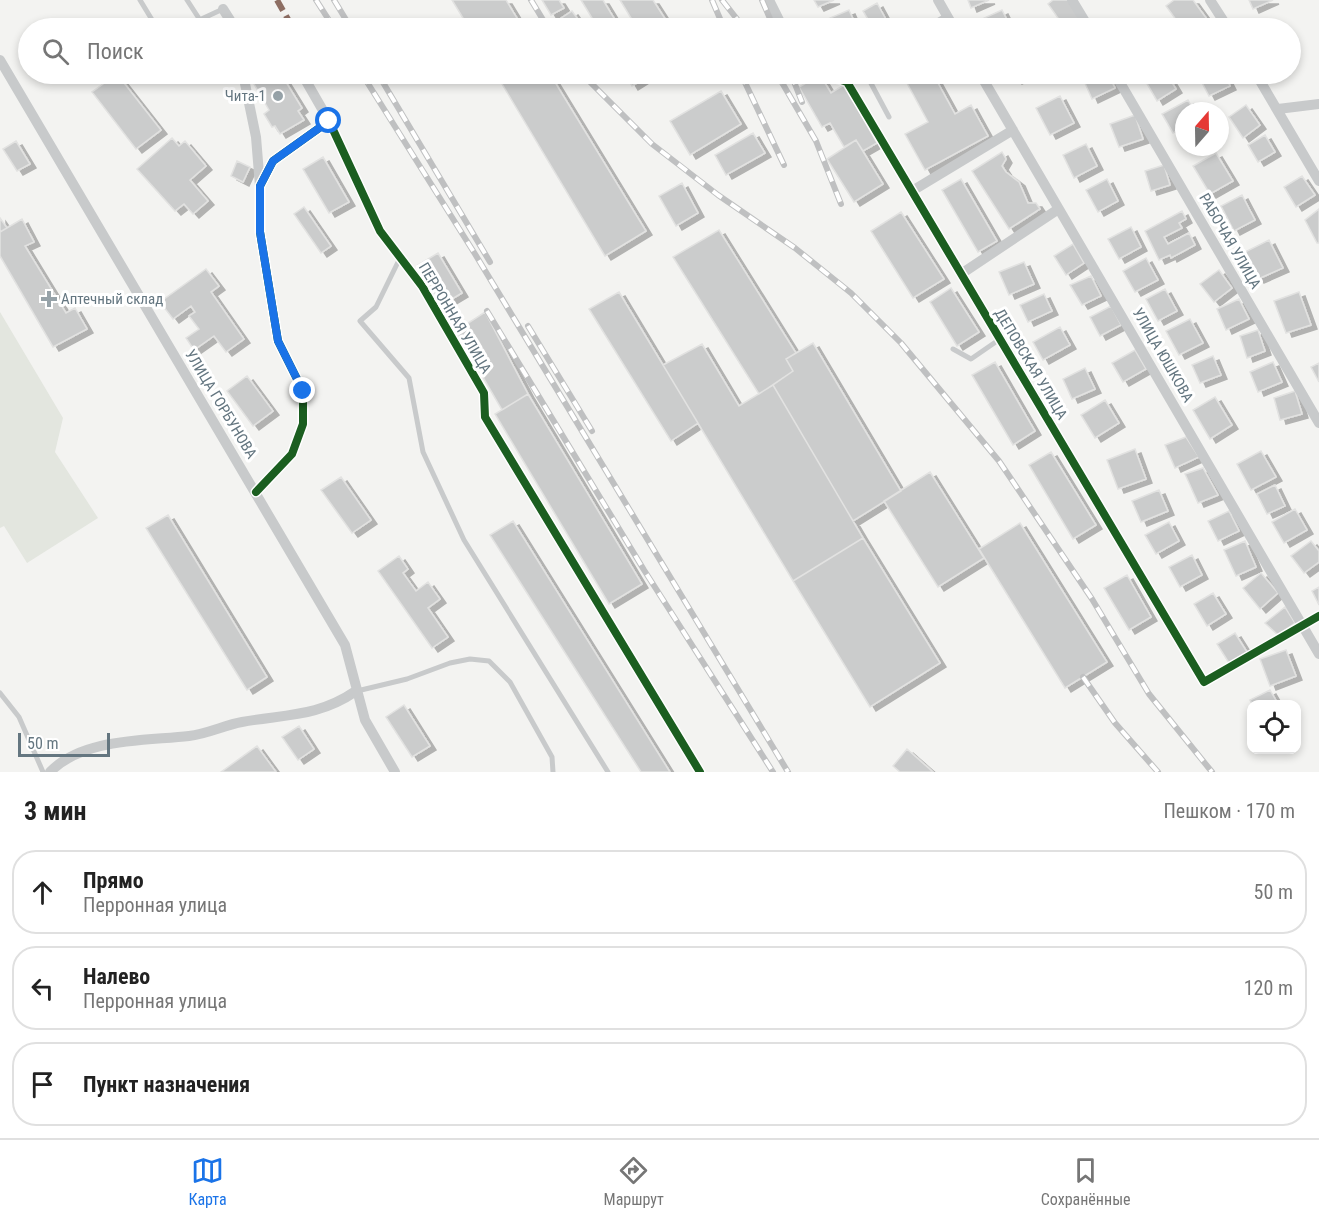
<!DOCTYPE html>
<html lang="ru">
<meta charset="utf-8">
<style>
:root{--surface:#fff;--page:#f6f6f6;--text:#222;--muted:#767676;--line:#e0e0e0;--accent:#1a73e8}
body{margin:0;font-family:"Roboto Condensed",sans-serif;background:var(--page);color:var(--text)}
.controls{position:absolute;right:18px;bottom:18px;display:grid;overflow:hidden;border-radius:12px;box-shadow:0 3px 9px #0003}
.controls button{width:54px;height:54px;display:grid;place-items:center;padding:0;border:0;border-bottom:2px solid var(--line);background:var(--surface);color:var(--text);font:30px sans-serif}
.compass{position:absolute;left:1175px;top:102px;width:54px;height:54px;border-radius:50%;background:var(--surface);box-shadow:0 3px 9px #0003;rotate:20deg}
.scale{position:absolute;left:18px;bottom:15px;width:92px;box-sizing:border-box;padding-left:6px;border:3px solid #647680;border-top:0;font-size:16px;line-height:21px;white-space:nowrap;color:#647680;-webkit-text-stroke:4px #fff;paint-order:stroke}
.stop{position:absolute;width:18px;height:18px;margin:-14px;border:4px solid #1a73e8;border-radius:50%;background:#fff}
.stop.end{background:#1a73e8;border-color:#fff;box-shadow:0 2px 6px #0008}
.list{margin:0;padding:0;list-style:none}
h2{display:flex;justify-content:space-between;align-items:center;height:78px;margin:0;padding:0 24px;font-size:26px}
h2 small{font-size:20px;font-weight:400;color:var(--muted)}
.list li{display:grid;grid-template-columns:39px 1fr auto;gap:18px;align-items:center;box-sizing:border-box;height:84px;margin:0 12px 12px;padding:0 12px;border:2px solid var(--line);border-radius:24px}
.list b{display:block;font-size:22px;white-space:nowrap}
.list p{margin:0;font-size:20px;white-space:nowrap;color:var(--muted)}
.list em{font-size:20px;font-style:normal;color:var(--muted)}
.icon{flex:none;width:33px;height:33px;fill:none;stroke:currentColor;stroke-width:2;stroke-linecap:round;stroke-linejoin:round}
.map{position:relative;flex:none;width:1319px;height:772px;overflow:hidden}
.search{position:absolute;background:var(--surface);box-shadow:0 3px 9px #0003;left:18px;right:18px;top:18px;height:66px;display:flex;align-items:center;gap:15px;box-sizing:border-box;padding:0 21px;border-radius:33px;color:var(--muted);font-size:22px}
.sheet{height:366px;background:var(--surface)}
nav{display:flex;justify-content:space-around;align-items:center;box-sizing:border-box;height:84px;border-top:2px solid var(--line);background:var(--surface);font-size:16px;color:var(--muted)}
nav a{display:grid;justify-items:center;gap:3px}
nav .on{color:var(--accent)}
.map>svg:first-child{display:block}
.green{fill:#e3e6df}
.building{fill:#cbcccc;stroke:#e2e2e1;stroke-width:1.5;filter:url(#shadow)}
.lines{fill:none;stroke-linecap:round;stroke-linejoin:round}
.lane{stroke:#c8cacb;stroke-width:5}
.street{stroke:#c8cacb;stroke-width:10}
.rail-casing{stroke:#bfc0c1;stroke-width:6}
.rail{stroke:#fff;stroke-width:4;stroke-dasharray:11;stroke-linecap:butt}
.quiet{stroke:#8d6e63;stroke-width:6;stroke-dasharray:12 6;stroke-linecap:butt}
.cycleway-casing{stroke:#fff;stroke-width:11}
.cycleway{stroke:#1b5e20;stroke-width:8}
.route{stroke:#1a73e8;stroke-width:8}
.poi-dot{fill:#96a2a8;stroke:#fff;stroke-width:2}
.labels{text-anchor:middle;stroke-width:6;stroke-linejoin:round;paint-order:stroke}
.poi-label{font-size:15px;fill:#647680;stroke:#fff;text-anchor:end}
.street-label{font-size:15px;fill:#647680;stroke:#fff}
</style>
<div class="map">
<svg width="1319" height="772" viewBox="0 0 1319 772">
<defs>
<filter id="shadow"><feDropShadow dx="6" dy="4" stdDeviation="0" flood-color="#0004"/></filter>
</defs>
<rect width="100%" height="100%" fill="#f3f3f1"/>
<path class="green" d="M0,312L63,418L55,452L98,518L27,563L4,526L0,528Z"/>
<path class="building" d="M452,0H506L523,28H469Z
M542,0H559L564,8L551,15Z
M581,0H603L620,28H598Z
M620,0H653L671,28H637Z
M814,0H834L818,7Z
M968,0H989L971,8Z
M1053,0H1068L1080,17L1065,28L1048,4Z
M1174,0H1193L1212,26L1182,28L1166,6Z
M1249,0H1273L1253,9Z
M877,3L889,25L881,28H873L863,11Z
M849,10L857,28H827L823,21Z
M1002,10L1011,28H987L982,19Z
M572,11L584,28H563L557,21Z
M1271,21L1277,28H1261Z
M117,74L161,130L136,149L92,92Z
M254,74H281L302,108L298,111L304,120L280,134L275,126L272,127L264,114L269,110L254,84Z
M496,74H550L646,231L605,256Z
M625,74H647L648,76L632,86Z
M902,74H933L955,114L971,105L988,136L925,170L905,134L928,122Z
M1012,74H1028L1016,80Z
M1100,74H1108L1115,88L1092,99L1084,81Z
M1160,74H1167L1176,89L1157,101L1146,82Z
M1201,74H1224L1230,86L1209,96L1198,75Z
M820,75L831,93L844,85L877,143L863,151L856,140L844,147L830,123L822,127L799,87Z
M721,91L741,124L690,155L670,121Z
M1060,96L1074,123L1050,135L1036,108Z
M1188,100L1194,111H1184V127L1173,133L1162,114Z
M1246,105L1260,125L1243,138L1229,117Z
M1135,115L1143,139L1119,147L1110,124Z
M753,133L765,153L726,175L715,155Z
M1265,135L1275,152L1258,162L1248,145Z
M172,138L179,146L185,141L206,166L190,180L208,201L193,214L184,204L175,211L137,169Z
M856,140L883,184L854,202L827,159Z
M16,141L30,164L17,171L3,149Z
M1086,144L1097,166L1074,178L1063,155Z
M1002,152L1006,159L1002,166L1006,172L1019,182L1028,203H1036L1040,209L1009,229L972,171Z
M1216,153L1233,181L1210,194L1193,166Z
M323,157L349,202L329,213L303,169Z
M237,161L250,167L243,182L231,176Z
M1164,165L1170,185L1151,191L1145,171Z
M1302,176L1315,195L1296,207L1284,187Z
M961,179L997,241L978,252L942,190Z
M1107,179L1118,201L1098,212L1086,190Z
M682,183L698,213L676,226L659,196Z
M1242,195L1255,220L1234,231L1221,206Z
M304,207L331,246L321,253L294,214Z
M1319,209V243H1317L1305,220Z
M1182,211L1186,219L1179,223L1182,228L1164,237L1168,244L1189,233L1195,245L1171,258L1170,255L1159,260L1145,231Z
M901,212L944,279L913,298L871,231Z
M0,218L7,228L0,232Z
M22,219L34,242L25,246L66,313L75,308L87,329L53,347L0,256V232Z
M1131,227L1141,247L1119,259L1108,239Z
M719,230L796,353L786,359L793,371L759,394L673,257Z
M1269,240L1283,268L1258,279L1245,252Z
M1073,244L1084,263L1066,275L1054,256Z
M438,253L462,293L442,305L418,265Z
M1146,258L1158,280L1135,292L1123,271Z
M1024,262L1034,284L1009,295L999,272Z
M206,269L219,286L211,292L244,339L226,352L214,336L194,350L186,338L199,329L189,316L195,312L191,306L173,319L160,302Z
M1219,270L1232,288L1214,302L1200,284Z
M1091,276L1101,296L1082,305L1070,285Z
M951,288L979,332L957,346L930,302Z
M1165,289L1177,311L1158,321L1146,299Z
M619,292L698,423L671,441L589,309Z
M1299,292L1311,325L1286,333L1274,301Z
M1044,294L1052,311L1028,322L1020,305Z
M1239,299L1249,319L1226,330L1217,309Z
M1111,306L1121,325L1100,336L1090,317Z
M485,312L528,394L502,410L456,331Z
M1190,319L1203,343L1179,355L1166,331Z
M1060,327L1070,345L1043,360L1033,342Z
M1258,330L1265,351L1247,358L1240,336Z
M813,343L901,491L853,521L773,385L793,371L786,359Z
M702,344L739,406L773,385L863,538L793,581L663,365Z
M1135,350L1146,369L1123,382L1112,363Z
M1213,356L1221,375L1200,383L1192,365Z
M995,362L1035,431L1013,445L972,375Z
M1273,362L1282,382L1258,392L1250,372Z
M1319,363V382L1311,367Z
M1085,368L1095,389L1072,399L1063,379Z
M247,376L273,411L253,426L227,391Z
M1295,391L1302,414L1280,420L1274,398Z
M528,394L642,584L609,604L495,414Z
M1215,397L1232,425L1210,439L1193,410Z
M1105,400L1119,423L1095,438L1081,415Z
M1186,437L1199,457L1175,468L1165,445Z
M1135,449L1146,479L1118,489L1107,460Z
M1261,451L1276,477L1251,490L1237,464Z
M1051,452L1096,525L1073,539L1029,465Z
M1203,468L1218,495L1198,503L1185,474Z
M930,472L984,558L938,587L884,501Z
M341,477L371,520L352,533L321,490Z
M1275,485L1285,506L1267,514L1257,494Z
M1159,490L1168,511L1141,522L1132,501Z
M1295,509L1307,530L1284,543L1272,522Z
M1229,511L1239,531L1218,541L1208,521Z
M168,515L267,677L247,690L146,528Z
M513,521L670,772H641L490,535Z
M1169,522L1179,541L1156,554L1145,535Z
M1020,523L1107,662L1065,688L979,549Z
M863,538L940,663L870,707L793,581Z
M1245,541L1256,567L1236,576L1224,550Z
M1311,541L1319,551V562L1304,573L1291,556Z
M1192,555L1202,575L1180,587L1169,567Z
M399,556L408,569L403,573L416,591L428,582L440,599L428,608L448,637L432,648L378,571Z
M1261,573L1278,593L1260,609L1243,588Z
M1127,575L1151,617L1129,630L1104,588Z
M1319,587V605L1312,591Z
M1213,593L1226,614L1207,626L1194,604Z
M1285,607L1295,623L1278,635L1265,623Z
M1235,633L1247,652L1229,663L1217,644Z
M1286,650L1296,676L1270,686L1260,659Z
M1270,690L1278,704H1252L1250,700Z
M404,705L430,746L412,757L386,717Z
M299,726L314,749L298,760L282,737Z
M257,746L276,772H221Z
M907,749L933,772H900L893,766Z"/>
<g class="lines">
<path class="lane" d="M140,0L157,28
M187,0L200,20
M182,28L223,9
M866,74L889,117
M400,258L376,307L360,321L409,378L423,452L464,540L608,772
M953,349L971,359L1000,339
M357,691L407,679L450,663L470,659L489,661L510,682L552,757L553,772
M0,693L19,717L43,772"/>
<path class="street" d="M769,0L783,28
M938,0L954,28
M1072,0L1089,28
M1210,0L1228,28
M223,9L235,28
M930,28L947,18
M0,60L345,645L365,720L395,772
M243,74L256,137L260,186
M302,74L329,121
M823,74L847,82L1204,682L1319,616
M980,74L1319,654
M1115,74L1319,423
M1256,74L1319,181
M847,82L860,74
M1278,109L1319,104
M912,191L1013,130
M961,274L1057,210
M256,492L292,454L303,424V391L278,341L260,232V186L273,161L329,121L380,231L422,286L484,393L485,417L700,772
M50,772C83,738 145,741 189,736C207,734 225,725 242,722C286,714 318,717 356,691"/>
<defs>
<path id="rail" d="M316,0L334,28
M334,0L351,28
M531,0L548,28
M712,0L724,28
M722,0L744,28
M762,0L774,28
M362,74L475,254L788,772
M378,74L490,262
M582,74L652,144L718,195L795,248L851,293L901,343L999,461L1092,599L1149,694L1212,772
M741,74L784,165
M777,74L816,141L841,204
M791,74L802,102
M487,311L644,570L773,772
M528,326L592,431
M1083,677L1115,723L1158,772"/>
</defs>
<use href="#rail" class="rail-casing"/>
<use href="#rail" class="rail"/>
<path class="quiet" d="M277,0L293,28"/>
<defs>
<path id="cycleway" d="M823,74L847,82L1204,682L1319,616
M256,492L292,454L303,424V391L278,341L260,232V186L273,161L329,121L380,231L422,286L484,393L485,417L700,772"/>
</defs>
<use href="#cycleway" class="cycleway-casing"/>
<use href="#cycleway" class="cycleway"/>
</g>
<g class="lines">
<path class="route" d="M303,391L278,341L260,232V186L273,161L329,121"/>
</g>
<g class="poi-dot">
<circle cx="278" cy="96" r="6"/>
<path d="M46 290h6v6h6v6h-6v6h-6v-6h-6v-6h6z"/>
</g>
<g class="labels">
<g class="poi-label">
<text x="266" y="101">Чита-1</text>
<text x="61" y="304" text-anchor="start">Аптечный склад</text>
</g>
<g class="street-label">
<text transform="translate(1230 241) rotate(60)" y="5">РАБОЧАЯ УЛИЦА</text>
<text transform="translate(455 318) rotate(59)" y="5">ПЕРРОННАЯ УЛИЦА</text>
<text transform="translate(1163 355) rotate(60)" y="5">УЛИЦА ЮШКОВА</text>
<text transform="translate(1031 364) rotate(59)" y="5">ДЕПОВСКАЯ УЛИЦА</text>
<text transform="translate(221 404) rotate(59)" y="5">УЛИЦА ГОРБУНОВА</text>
</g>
</g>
</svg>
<div class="controls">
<button><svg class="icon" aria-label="locate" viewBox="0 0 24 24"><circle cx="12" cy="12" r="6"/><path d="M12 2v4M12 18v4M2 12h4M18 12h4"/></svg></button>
</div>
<svg class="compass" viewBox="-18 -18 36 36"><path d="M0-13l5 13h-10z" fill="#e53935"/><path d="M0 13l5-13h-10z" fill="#767676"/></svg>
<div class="scale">50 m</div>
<div class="stop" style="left:329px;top:121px"></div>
<div class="stop end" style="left:303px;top:391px"></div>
<div class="search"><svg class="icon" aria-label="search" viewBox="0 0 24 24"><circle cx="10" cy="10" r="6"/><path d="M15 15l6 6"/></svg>Поиск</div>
</div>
<section class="sheet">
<h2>3 мин<small>Пешком · 170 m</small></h2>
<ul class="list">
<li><svg class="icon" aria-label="ahead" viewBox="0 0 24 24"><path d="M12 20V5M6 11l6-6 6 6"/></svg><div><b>Прямо</b><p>Перронная улица</p></div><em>50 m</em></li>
<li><svg class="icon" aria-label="left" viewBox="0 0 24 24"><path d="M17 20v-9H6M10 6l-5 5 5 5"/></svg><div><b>Налево</b><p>Перронная улица</p></div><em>120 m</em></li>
<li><svg class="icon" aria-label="arrive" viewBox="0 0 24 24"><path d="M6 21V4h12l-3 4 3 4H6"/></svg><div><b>Пункт назначения</b></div></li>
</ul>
</section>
<nav>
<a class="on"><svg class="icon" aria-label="map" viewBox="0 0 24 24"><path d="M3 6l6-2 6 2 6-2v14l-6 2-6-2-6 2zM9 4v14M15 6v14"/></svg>Карта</a>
<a><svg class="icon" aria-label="directions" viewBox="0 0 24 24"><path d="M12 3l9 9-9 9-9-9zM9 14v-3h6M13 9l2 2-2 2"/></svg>Маршрут</a>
<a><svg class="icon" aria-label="saved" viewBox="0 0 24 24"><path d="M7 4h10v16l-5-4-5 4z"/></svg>Сохранённые</a>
</nav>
